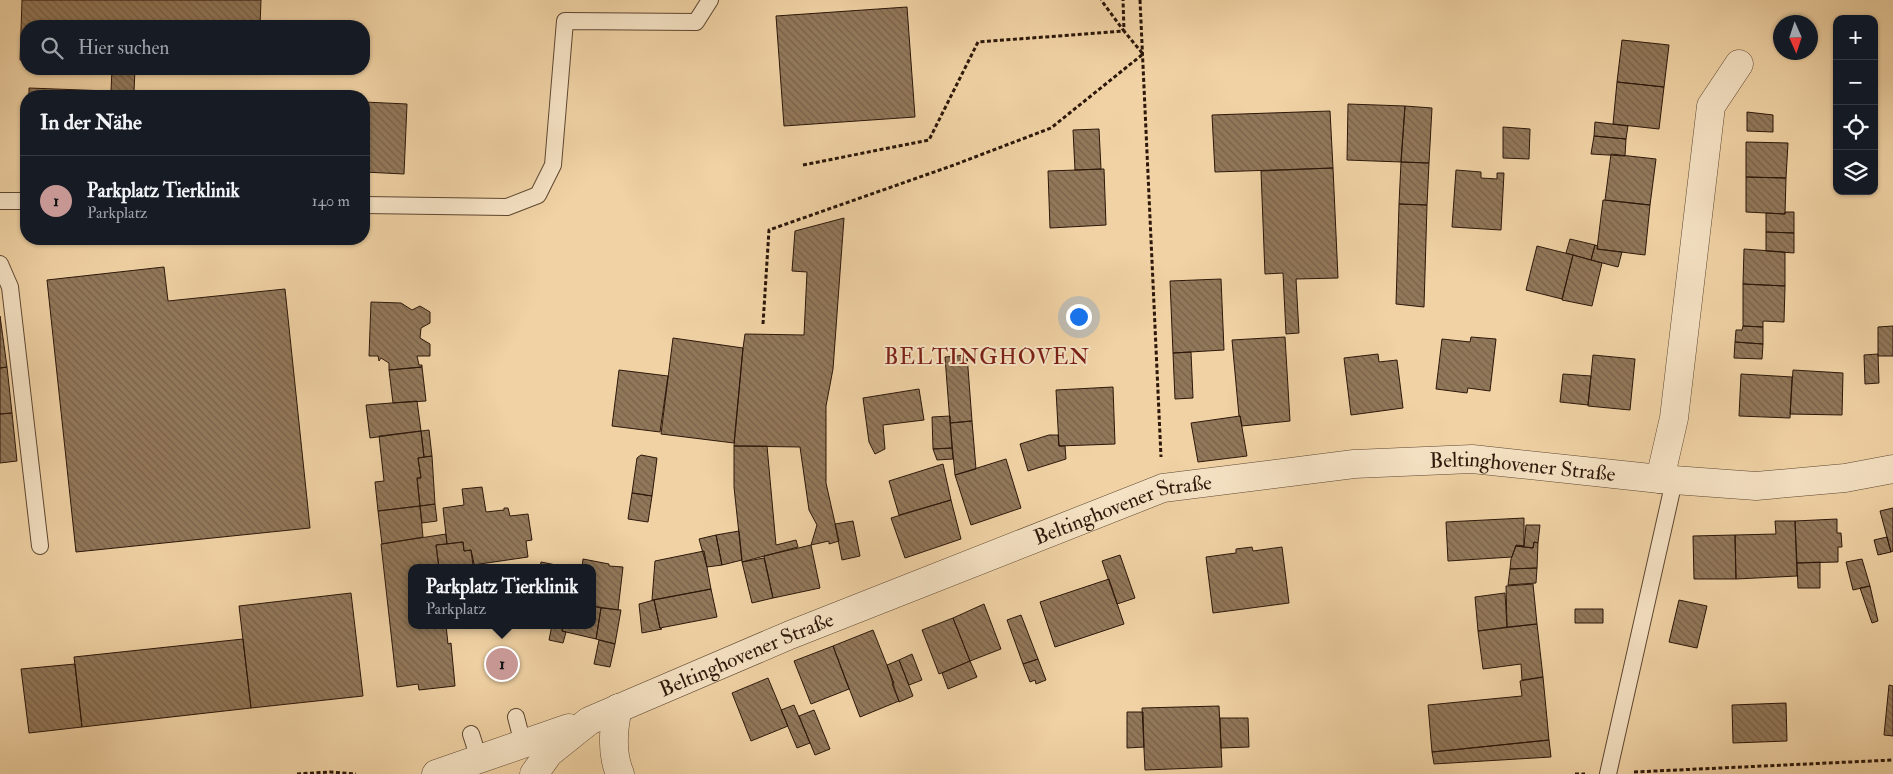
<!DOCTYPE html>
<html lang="de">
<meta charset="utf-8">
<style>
:root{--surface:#171b24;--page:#20242c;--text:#f1f3f6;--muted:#9ea1a6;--line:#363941;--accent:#c59692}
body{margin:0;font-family:"IM FELL Double Pica",serif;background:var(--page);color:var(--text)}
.controls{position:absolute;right:15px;top:15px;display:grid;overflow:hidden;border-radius:10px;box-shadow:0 1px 4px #0004}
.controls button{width:45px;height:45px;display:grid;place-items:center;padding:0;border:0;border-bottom:1px solid var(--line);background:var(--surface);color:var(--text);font:25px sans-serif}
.compass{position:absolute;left:1773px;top:15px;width:45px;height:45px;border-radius:50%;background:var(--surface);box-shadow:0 1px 4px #0004;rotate:177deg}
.you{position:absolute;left:1078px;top:316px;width:18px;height:18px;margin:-12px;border:4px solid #fff;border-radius:50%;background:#1a73e8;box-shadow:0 0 0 8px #1a73e833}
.badge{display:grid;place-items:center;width:32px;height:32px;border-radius:50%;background:var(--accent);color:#111;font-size:16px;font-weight:700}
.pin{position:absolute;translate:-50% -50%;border:2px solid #fff;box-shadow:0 1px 5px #0006}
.popup{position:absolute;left:408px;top:564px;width:188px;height:65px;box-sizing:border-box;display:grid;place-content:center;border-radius:10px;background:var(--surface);filter:drop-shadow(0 1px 4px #0005);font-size:16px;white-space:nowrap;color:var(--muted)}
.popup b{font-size:19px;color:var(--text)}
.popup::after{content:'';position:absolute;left:50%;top:100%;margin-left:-10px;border:10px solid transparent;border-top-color:var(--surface)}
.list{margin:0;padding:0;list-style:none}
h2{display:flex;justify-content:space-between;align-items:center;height:65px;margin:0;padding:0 20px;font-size:21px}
h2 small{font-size:16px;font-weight:400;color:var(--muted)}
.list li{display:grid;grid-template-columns:32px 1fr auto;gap:15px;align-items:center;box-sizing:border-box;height:90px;padding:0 20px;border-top:1px solid var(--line)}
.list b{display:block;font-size:19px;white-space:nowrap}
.list p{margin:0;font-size:16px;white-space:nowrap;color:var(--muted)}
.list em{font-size:16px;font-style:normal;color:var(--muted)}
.icon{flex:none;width:28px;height:28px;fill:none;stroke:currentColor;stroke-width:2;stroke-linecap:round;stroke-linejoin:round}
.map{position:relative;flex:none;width:1893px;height:774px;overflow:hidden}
.search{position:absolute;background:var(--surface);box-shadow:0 1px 4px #0004;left:20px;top:20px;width:350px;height:55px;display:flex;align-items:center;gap:12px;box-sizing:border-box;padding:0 18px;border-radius:20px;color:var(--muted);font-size:19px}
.panel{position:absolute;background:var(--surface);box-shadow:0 1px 4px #0004;left:20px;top:90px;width:350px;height:155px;border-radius:20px}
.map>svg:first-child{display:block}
.building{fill:url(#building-back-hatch);stroke:#2c170a}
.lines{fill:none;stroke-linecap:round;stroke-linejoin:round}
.service-casing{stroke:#5d4630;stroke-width:18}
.minor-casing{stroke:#5d4630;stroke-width:29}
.path{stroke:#2c170a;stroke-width:3;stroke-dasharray:4 2.5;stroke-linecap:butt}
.service{stroke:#f5e2c4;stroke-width:16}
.minor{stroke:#f5e2c4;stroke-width:28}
.labels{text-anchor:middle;stroke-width:4;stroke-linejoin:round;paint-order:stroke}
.street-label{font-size:21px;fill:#2c170a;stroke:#f5e2c4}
.neighbourhood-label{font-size:22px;letter-spacing:1px;fill:#7a1f14;stroke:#f5e2c4}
</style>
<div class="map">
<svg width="1893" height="774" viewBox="0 0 1893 774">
<defs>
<pattern id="building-back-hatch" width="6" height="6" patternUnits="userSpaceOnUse" patternTransform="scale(1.25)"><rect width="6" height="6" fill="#92785a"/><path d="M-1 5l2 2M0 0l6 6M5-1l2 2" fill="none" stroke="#776149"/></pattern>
</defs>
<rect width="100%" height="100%" fill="#f0d2a4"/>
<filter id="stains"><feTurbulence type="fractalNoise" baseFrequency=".004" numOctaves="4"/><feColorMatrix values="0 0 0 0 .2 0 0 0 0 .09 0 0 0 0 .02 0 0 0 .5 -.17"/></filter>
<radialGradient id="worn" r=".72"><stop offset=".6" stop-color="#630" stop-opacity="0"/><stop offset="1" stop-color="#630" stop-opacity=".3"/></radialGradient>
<path class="building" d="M22,0H261L260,26H26V61L20,60Z
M907,7L915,117L784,126L776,16Z
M1622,40L1669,45L1664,87L1617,82Z
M112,69H135L134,92L111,91Z
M1617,82L1664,87L1659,129L1613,124Z
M29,88L134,92L233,96H29Z
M364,102L407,104L404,174L364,172Z
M1348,104L1405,106L1401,162L1347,160Z
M1405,106L1432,108L1429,163L1401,162Z
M1330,111L1333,168L1215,172L1212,115Z
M1747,112L1773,115V132L1747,131Z
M1595,122L1628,126L1626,139L1594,136Z
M1503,127L1530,129L1529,159L1503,158Z
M1099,129L1101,169L1075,170L1073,130Z
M1594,136L1626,139L1625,156L1591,154Z
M1746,142L1788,143L1786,178L1746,177Z
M1611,154L1656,159L1650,205L1605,200Z
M1401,162L1429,163L1427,205L1399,204Z
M1333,168L1338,278L1296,279L1299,333L1286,334L1283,273L1265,274L1261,171Z
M1104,169L1106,225L1050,228L1048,171Z
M1456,170L1481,172V178L1497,179V173H1504L1501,230L1452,227Z
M1746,177L1786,178L1785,214L1746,212Z
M1603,200L1650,205L1645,255L1597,249Z
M1399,204L1427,205L1424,307L1396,304Z
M1785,212H1794V233L1766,232V213L1785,214Z
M844,218L833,369L826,406V483L839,541L829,544V541L811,545L817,525L809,510L800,447L734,446L743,348L745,334L804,335L807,272L792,271L795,231Z
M1766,232L1794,233V253L1766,251Z
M1570,239L1595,245L1591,260L1566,253Z
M1595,245L1598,246L1597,249L1622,252L1618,267L1591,260Z
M1537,246L1573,255L1562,299L1526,290Z
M1744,249L1785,252V286L1743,284Z
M1573,255L1602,263L1592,306L1562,300Z
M164,267L168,301L285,289L310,528L76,552L47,280Z
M1221,279L1224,350L1173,353L1170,281Z
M1743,284L1785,286L1784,322L1763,321V327L1743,326Z
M371,302L401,303L412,310L420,306L430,312V323L421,328L420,338L430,344V356H417L419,365H422V367L389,370V363L381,358L379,361L378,356H369Z
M0,316L7,367L0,368Z
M1743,326L1763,327V344L1735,342L1736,330H1742Z
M1893,326V356H1878V327Z
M1285,337L1290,421L1242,426L1240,416H1239L1232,340Z
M1471,337L1496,339L1490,391L1468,388L1467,393L1436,389L1442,339L1470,342Z
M673,338L743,348L734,443L661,434Z
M1735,342L1763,344L1762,359L1734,358Z
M1191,352L1193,398L1175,399L1173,353Z
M1378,354L1379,362L1397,360L1403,408L1351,415L1344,358Z
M1878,354L1879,383L1865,384L1864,355Z
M967,355L972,421L950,423L945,357Z
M1593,355L1635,359L1630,410L1588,406Z
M7,367L12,413L0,414V368Z
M422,367L426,401L393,403L389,370Z
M619,370L668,376L660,432L612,426Z
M1793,370L1843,373L1842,415L1790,414Z
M1563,374L1591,376L1588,405L1560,402Z
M1741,374L1792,377L1790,418L1739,416Z
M1113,387L1115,444L1059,446L1056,390Z
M919,389L924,420L883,425L885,449L875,454L869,442L863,398Z
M417,401L421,431L370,438L366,405Z
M12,413L17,461L0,463V414Z
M950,416L952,448L933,449L932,417Z
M1240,416L1247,456L1198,462L1191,423Z
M972,421L976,469L955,475L950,423Z
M429,430L432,456L424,457L421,431Z
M421,431L424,457L418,458L421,478H417L420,506L378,511L375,482L384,481L379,436Z
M1049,435H1058L1059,446H1065L1066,459L1028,471L1020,444Z
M734,446H767L776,545L796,540L798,547L742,562L734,487Z
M952,448L953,459L937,460L933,449Z
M641,455L657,458L652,496L632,493L637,458Z
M432,456L435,504L420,506L417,478H421L418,458Z
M1006,459L1021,508L971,525L955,475Z
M943,464L951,500L899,515L889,481Z
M482,487L486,512L504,510V508H508L510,516L528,514L532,540L526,541L528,557L473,565L471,550L464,551L463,542L447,544L443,508L464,505L462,489Z
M632,493L652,496L648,522L628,519Z
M951,500L961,539L905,558L891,518Z
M435,504L437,521L422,523L420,506Z
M420,506L423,537L382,544L378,511Z
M1893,508V551L1891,552L1880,511Z
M1524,518V546L1516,545L1512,557L1448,561L1446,522Z
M1837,519V533H1841L1842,547H1838V562L1797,563L1795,521Z
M853,521L860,556L842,560L835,524Z
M1775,521H1795L1797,576L1736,579L1735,535L1776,534Z
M1526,525H1540L1538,543L1534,542L1533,548L1516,546H1524Z
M739,531L742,560L722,565L716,535Z
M446,534L447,544L436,545L439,568H412V625H446L448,644L451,643L455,686L419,690L418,684L397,687L381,544Z
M716,535L722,565L707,567L699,539Z
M1735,535L1736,579H1694L1693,536Z
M1887,537L1891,552L1878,555L1874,540Z
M463,542L464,551L471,550L475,568H439L436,545Z
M1534,542L1538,543L1537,568L1510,569L1511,559L1516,546L1533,548Z
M811,545L820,588L773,598L764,556Z
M1252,547L1253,551L1282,547L1289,603L1213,613L1206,557L1236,553V549Z
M704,551L711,589L652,600L655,561Z
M1120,555L1135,598L1117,604L1102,561Z
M764,558L773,598L752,603L742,562Z
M583,559L609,564V566L623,567L618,610L592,606V568H582Z
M1862,559L1870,586L1853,590L1846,562Z
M541,562L561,566L560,568H540Z
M1820,562V588H1798L1797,563Z
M1537,568L1536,583L1508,585L1510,569Z
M1109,579L1124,624L1055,647L1040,602Z
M1533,584L1537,624L1507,627L1506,586Z
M1870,586L1878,621L1872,623L1860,588Z
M711,589L717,617L660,628L654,600Z
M351,593L363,696L251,708L239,606Z
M1505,593L1507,627L1478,631L1475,597Z
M654,600L660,628L662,629L642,633L639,604Z
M1679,600L1707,606L1697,648L1669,642Z
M984,604L1001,649L970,661L953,618Z
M592,606L601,608L596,639L562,631L563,625H592Z
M601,608L621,610L615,644L596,639Z
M1575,609H1603V623H1575Z
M1021,615L1038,659L1023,664L1007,620Z
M953,618L970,661L939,674L922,630Z
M1537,624L1543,677L1522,680L1521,664L1483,669L1478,631Z
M552,625H563L562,631L566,632L563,643L549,640Z
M873,630L894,683L892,684L899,701L860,717L833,646Z
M243,639L251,708L82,727L74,657Z
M599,640L615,644L610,667L594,664Z
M833,646L849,689L811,704L794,661Z
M912,654L922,680L909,685L899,660Z
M1038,659L1046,680L1036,684L1035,680L1030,682L1023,664Z
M899,660L913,696L899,702L887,665Z
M970,661L977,677L948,689L942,673Z
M75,664L82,727L29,733L21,669Z
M1543,677L1549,740L1432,752L1428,705L1522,696L1520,681Z
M768,678L788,726L751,741L732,693Z
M1889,685L1893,686V736L1884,735Z
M1786,703L1787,741L1733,743L1732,705Z
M794,705L810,743L797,748L781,710Z
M1219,706L1222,767L1145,770L1142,708Z
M814,710L830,749L815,755L799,716Z
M1127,712H1143L1144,747L1127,748Z
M1220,718H1248L1249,747L1221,748Z
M1549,740L1551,757L1434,764L1432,752Z"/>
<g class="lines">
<defs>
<path id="service" d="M0,201H26
M364,205L507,207L538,195L553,165L565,21L696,22L710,0
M0,264L10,287L40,546
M516,717L523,744
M471,734L479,759
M1608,774L1674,481"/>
<g id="minor">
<path d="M1660,479L1674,418L1711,106L1739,64"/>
<path d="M618,708C613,730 611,753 620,774"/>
<path d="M436,774L569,728"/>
<path id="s1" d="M534,774L549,753L589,721L790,635L1163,488L1354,464L1472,459L1660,479L1756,486L1845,478L1893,469"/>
</g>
</defs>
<use href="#service" class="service-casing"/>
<use href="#minor" class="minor-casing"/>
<path class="path" d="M1140,0L1161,457
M803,165L929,140L978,42L1124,31L1101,0
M763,324L769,230L954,165L1051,128L1143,54L1124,31L1123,0
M1634,772L1893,760
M297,774L330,772L356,774
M1575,774H1585"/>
<use href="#service" class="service"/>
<use href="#minor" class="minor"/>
</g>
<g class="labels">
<g class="street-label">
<text dy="7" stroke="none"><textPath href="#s1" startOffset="1058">Beltinghovener Straße</textPath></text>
<text dy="7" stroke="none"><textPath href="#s1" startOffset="652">Beltinghovener Straße</textPath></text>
<text dy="7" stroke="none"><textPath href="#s1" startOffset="248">Beltinghovener Straße</textPath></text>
</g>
<g class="neighbourhood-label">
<text x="987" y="364">BELTINGHOVEN</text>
</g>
</g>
<rect width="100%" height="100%" filter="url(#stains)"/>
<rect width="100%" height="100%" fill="url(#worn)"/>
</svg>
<div class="controls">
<button>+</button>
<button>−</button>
<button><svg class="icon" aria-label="locate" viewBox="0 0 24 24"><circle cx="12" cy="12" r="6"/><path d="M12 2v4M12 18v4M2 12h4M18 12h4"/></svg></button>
<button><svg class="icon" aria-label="layers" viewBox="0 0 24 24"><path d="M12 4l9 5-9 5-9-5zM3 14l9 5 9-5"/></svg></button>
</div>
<svg class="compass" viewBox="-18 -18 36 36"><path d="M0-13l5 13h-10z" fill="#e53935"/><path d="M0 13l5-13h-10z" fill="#9ea1a6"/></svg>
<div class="you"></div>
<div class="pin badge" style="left:502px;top:664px">1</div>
<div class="popup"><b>Parkplatz Tierklinik</b>Parkplatz</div>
<div class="search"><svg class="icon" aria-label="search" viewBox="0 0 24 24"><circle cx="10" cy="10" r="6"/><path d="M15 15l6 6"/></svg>Hier suchen</div>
<section class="panel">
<h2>In der Nähe<small></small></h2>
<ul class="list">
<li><span class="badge">1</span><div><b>Parkplatz Tierklinik</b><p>Parkplatz</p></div><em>140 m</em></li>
</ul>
</section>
</div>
